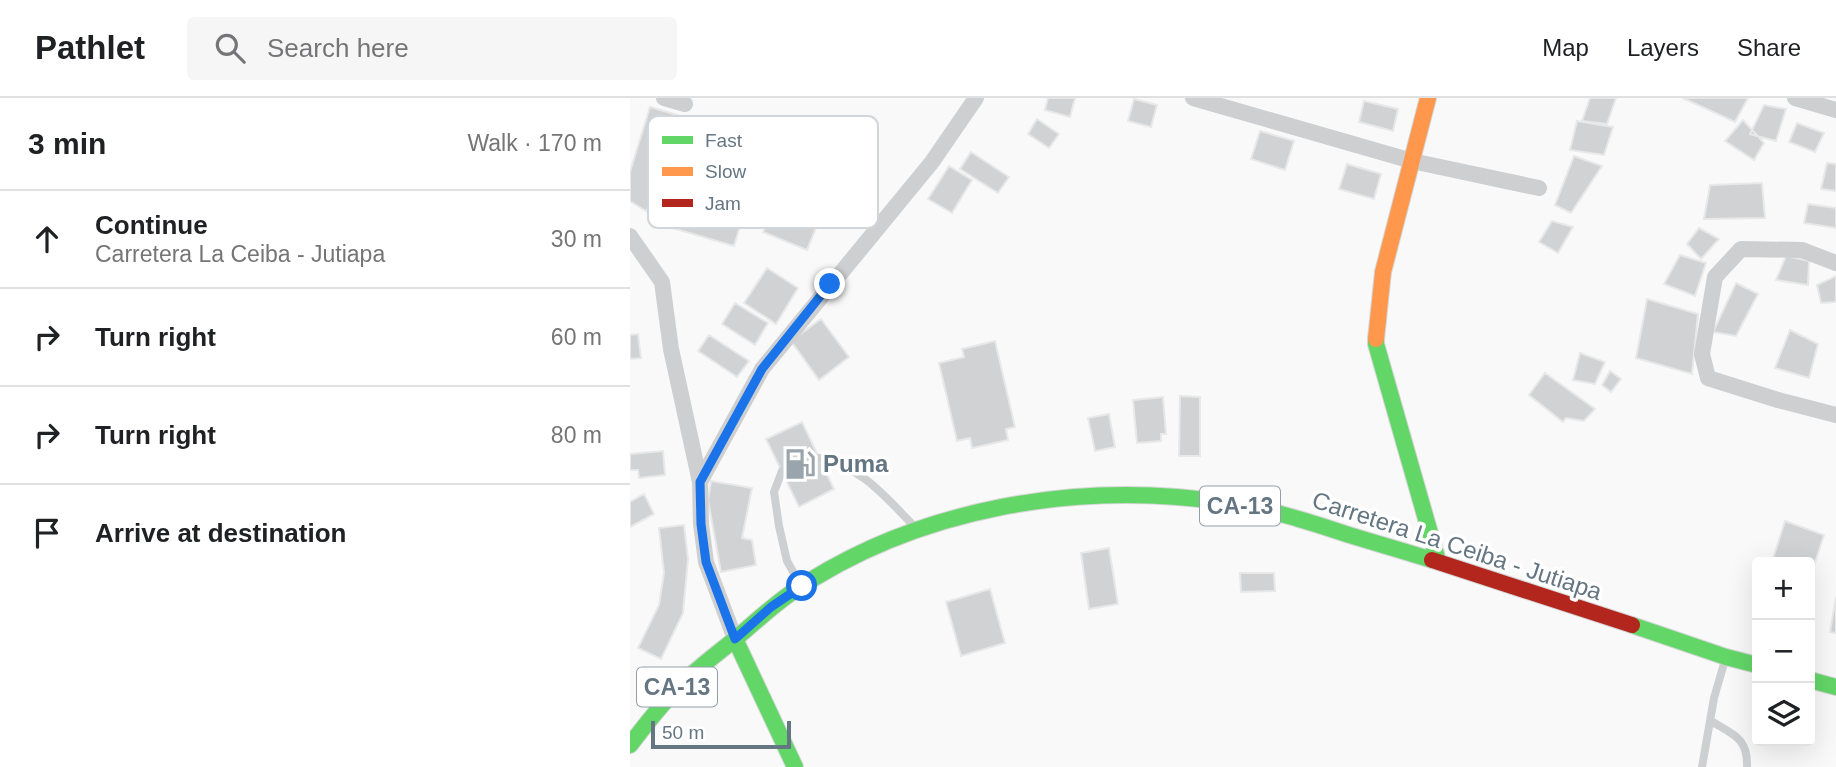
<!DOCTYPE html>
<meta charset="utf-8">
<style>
:root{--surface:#fff;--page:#f6f6f6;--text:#202124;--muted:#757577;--line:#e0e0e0}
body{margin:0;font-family:Helvetica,sans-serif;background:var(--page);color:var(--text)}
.controls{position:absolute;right:21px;bottom:21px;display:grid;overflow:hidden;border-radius:7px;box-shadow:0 7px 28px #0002}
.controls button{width:63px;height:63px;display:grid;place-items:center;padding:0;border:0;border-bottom:2px solid var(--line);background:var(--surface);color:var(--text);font:35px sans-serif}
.scale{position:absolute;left:21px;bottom:18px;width:140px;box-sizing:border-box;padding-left:7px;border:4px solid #657683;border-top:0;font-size:19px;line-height:24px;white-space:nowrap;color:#657683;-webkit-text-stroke:5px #fff;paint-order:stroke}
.stop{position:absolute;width:21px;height:21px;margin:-16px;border:5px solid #1a73e8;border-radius:50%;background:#fff}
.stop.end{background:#1a73e8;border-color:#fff;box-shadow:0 2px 7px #0008}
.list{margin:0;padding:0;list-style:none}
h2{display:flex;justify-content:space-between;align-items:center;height:91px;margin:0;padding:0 28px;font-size:30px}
h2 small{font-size:23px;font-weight:400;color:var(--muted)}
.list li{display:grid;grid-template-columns:46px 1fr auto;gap:21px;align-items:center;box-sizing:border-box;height:98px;padding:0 28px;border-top:2px solid var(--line)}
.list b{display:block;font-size:26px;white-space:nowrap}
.list p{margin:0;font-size:23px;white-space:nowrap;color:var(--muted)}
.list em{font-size:23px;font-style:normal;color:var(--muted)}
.icon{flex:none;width:38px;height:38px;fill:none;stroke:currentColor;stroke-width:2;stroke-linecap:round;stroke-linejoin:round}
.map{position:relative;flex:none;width:1206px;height:669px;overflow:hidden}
header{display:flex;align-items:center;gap:42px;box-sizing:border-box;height:98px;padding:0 35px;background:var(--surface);border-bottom:2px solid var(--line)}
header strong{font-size:33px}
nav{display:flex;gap:38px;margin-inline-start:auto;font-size:24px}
.search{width:490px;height:63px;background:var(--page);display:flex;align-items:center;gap:18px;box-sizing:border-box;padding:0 24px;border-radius:7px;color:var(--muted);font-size:26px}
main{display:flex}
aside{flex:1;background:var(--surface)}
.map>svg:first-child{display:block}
.building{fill:#d0d2d3;stroke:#e8e8e8;stroke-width:2}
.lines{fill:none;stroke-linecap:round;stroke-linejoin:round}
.fast-casing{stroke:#d5d6d7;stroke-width:18}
.slow-casing{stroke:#d5d6d7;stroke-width:18}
.jam-casing{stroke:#d5d6d7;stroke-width:18}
.lane{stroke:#cecfd0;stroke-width:8}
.street{stroke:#cecfd0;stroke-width:16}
.fast{stroke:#63d668;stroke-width:16}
.slow{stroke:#ff974d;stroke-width:16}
.jam{stroke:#b3261e;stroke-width:16}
.route{stroke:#1a73e8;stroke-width:9}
.labels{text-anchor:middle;stroke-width:7;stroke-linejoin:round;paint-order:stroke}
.shield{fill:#fff;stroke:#939fa8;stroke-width:2}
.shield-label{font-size:23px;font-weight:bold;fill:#657683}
.poi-label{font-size:24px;font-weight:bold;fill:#657683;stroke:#fff;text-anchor:start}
.street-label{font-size:24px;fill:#657683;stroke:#fff}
.key{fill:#fff;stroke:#d1d6da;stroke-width:2}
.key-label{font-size:19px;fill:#657683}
</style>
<header>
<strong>Pathlet</strong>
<div class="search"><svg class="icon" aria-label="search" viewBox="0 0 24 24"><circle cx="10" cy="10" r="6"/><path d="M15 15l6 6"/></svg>Search here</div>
<nav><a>Map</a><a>Layers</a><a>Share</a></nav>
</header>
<main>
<aside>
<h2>3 min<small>Walk · 170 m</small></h2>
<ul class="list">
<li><svg class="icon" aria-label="ahead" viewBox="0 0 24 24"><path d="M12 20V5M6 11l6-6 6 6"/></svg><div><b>Continue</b><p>Carretera La Ceiba - Jutiapa</p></div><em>30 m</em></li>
<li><svg class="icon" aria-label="right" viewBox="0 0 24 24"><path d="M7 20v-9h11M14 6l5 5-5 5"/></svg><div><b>Turn right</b></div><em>60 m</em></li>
<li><svg class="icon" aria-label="right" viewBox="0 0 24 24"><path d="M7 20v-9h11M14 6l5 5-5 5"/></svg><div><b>Turn right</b></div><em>80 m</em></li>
<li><svg class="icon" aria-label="arrive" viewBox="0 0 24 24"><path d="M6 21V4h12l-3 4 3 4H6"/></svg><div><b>Arrive at destination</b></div></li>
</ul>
</aside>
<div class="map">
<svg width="1206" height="669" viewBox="0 0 1206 669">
<rect width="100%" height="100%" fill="#f9f9f9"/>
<path class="building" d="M418,0H445L440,19L415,12Z
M960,0H986L977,26L952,23Z
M1053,0H1118L1105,24Z
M504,1L527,7L521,29L498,23Z
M734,3L768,11L763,33L729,24Z
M1134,7L1156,11L1146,43L1120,36Z
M20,9L136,43L104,148L39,129L48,101L27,96L16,113L0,103V74Z
M407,21L429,36L419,50L398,36Z
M1113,22L1134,45L1124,62L1095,43Z
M947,23L983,29L974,57L940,52Z
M1167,25L1194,35L1185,54L1159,44Z
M630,33L664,43L655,72L621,61Z
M341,54L379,79L368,95L330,71Z
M944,58L972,68L941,115L925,107Z
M1197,65L1206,66V93L1191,91Z
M717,66L751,76L744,101L709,91Z
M319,68L342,82L322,115L298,101Z
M1132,85L1135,120L1074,121L1080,87Z
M1178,106L1206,110V130L1174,125Z
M143,111L186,130L177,152L133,134Z
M922,123L943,129L928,155L909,144Z
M1069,130L1089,141L1071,161L1057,146Z
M1050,157L1076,165L1065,198L1034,186Z
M1156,158L1179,163L1178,187L1146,182Z
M137,170L168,190L146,226L114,205Z
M1206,178V204L1191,205L1187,187Z
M1106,185L1128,196L1106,238L1083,234Z
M1017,201L1068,216L1062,276L1006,260Z
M105,205L138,225L125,247L92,226Z
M191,221L219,259L189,282L161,243Z
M1160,232L1188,246L1179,280L1145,270Z
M8,236L11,260L0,261V237Z
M79,237L119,263L107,279L68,253Z
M365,243L385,329L376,331L378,342L342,350L340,340L327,343L309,265L334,259L332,251Z
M950,255L975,264L965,286L943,282Z
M980,273L991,281L981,294L972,287Z
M915,275L965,311L954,323L936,320L933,324L899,297Z
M550,298L570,299V358H549Z
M533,299L536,336H531V343L507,345L503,302Z
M479,316L485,349L465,353L458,320Z
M172,324L204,391L169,409L136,341Z
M33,353L35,377L9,380L8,372H0V356Z
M81,383L122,390L112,440L122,442L126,467L91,474L78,402Z
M14,396L24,416L0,429V404Z
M1155,423L1194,437L1180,480V464H1142Z
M54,427L58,461L53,515L31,561L8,550L29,507L34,475L29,430Z
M479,450L488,506L459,511L451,455Z
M610,475H644L645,493L611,494Z
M360,491L375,545L331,558L316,504Z
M1206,499V535L1200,534Z"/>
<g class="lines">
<defs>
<path id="fast" d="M746,241V246L808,463
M1002,527L1096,559L1127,567
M105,541L165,669
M1180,582L1206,589
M0,647C14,629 28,610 44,594C62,574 83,559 104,542C123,526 141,509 161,495C287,409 450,382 598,405C639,411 677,423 716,436C745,445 774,453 802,462"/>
<path id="slow" d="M746,241L753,174L798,0"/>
<path id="jam" d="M802,462L1002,527"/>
</defs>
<use href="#fast" class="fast-casing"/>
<use href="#slow" class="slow-casing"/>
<use href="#jam" class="jam-casing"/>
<path class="lane" d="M189,360C233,369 256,400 286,430
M152,373L144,394L149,428L157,463L170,486
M1081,623C1104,637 1118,640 1117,669
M1072,669L1084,600L1095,562"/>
<path class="street" d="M34,0L55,6
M563,0L782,63L909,90
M1165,0L1206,12
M0,138L32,184L41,251L70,384L71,426L76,464L105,541
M1206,165L1172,152L1111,151L1085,179L1072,256L1078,280L1148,302L1206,317
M70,384L132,271L302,64L346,0"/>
<use href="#fast" class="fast"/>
<use href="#slow" class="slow"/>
<use href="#jam" class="jam"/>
</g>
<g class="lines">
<path class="route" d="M172,488L141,509L105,541L76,464L71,426L70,384L132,271L200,186"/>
</g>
<defs>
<symbol id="fuel-bare" viewBox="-9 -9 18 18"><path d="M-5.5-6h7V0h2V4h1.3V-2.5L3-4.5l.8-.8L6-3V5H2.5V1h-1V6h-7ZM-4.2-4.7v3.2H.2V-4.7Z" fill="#99a4ac" stroke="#fff" stroke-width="2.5" paint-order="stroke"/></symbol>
</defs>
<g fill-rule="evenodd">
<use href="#fuel-bare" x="148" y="344" width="44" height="44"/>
</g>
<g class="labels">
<g class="shield">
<rect x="570" y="388.5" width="80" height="39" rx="5"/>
<rect x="7" y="569.5" width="80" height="39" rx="5"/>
</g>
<g class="shield-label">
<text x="610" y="416">CA-13</text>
<text x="47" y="597">CA-13</text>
</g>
<g class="poi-label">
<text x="193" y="374">Puma</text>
</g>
<g class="street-label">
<text transform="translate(827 448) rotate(18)" y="8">Carretera La Ceiba - Jutiapa</text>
</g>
</g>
<rect x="18" y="18" width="230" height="112" rx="10" class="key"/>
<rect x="32" y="38" width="31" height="8" fill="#63d668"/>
<rect x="32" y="69" width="31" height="9" fill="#ff974d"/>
<rect x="32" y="101" width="31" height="8" fill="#b3261e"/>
<g class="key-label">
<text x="75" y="49">Fast</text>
<text x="75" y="80">Slow</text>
<text x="75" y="112">Jam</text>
</g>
</svg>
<div class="controls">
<button>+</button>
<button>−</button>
<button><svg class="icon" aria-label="layers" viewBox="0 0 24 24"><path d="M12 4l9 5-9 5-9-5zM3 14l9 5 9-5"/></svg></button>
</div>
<div class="scale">50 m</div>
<div class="stop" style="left:172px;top:488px"></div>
<div class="stop end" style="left:200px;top:186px"></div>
</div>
</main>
